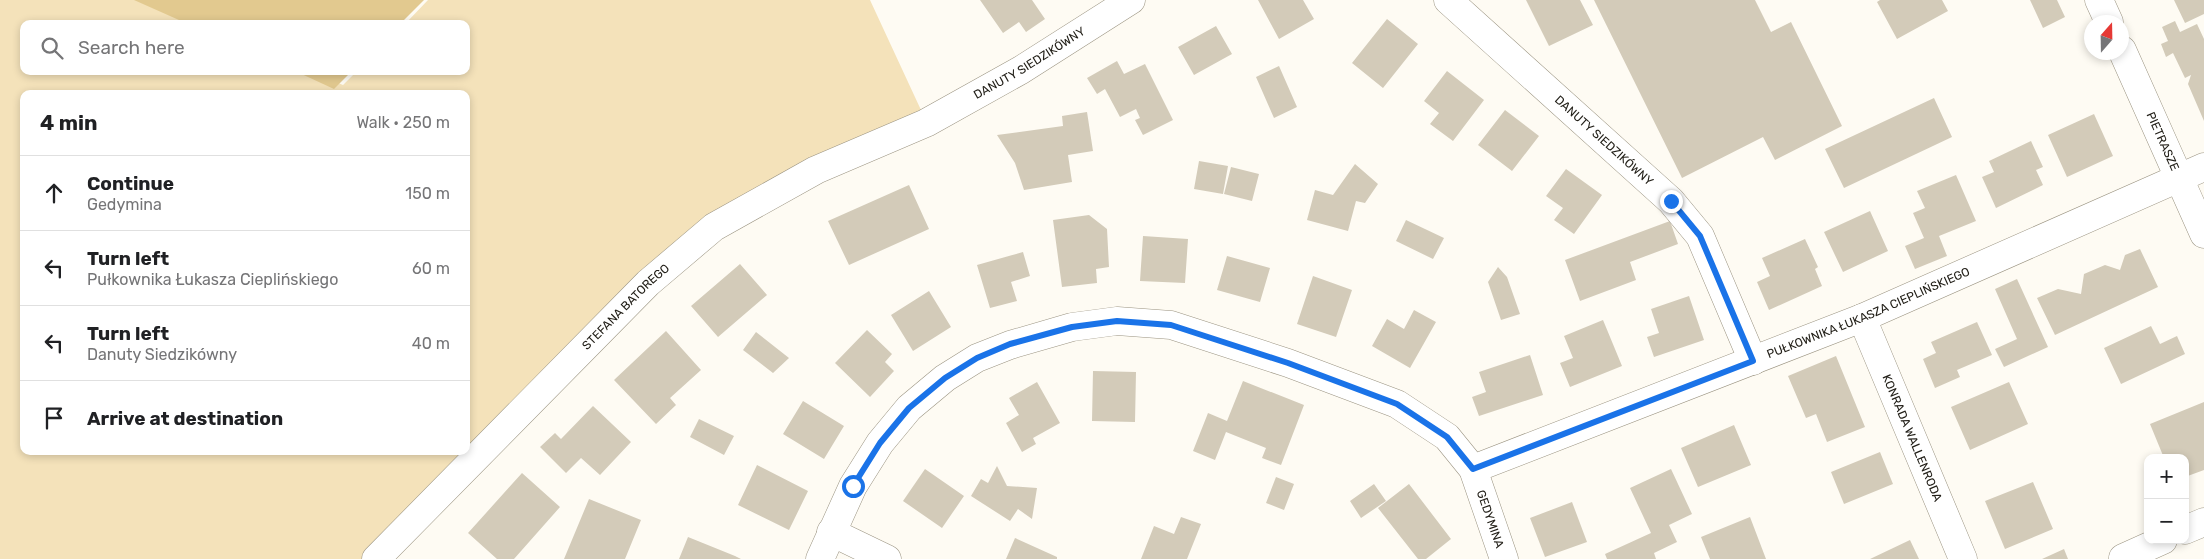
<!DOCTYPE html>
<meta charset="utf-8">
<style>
:root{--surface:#fff;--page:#f6f6f6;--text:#202124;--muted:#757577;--line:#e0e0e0}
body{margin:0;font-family:Rubik,sans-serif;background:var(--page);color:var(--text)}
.controls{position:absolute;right:15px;bottom:15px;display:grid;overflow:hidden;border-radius:10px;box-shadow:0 2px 8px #0003}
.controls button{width:45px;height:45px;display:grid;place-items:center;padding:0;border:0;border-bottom:1px solid var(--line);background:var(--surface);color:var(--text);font:25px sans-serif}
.compass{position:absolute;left:2084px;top:15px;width:45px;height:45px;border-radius:50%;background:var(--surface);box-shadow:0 2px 8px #0003;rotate:20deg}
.stop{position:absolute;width:15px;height:15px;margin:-11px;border:4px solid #1a73e8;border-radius:50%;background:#fff}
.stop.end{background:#1a73e8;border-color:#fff;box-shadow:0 1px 5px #0008}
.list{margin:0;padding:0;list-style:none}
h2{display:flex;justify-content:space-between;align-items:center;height:65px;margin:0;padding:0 20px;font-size:21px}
h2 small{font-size:16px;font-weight:400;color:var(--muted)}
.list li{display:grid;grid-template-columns:32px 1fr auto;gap:15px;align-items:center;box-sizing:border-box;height:75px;padding:0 20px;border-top:1px solid var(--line)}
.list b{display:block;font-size:19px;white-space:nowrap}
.list p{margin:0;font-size:16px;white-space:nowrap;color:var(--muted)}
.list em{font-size:16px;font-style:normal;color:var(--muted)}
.icon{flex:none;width:28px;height:28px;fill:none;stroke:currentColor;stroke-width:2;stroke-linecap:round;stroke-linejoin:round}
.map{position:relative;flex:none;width:2204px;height:559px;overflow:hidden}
.search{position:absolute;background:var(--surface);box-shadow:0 2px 8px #0003;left:20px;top:20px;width:450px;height:55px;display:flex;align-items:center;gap:12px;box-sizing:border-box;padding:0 18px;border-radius:10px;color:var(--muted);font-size:19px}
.panel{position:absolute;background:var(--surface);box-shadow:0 2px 8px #0003;left:20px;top:90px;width:450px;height:365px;border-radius:10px}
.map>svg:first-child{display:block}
.green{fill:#f4e2ba;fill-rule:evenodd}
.forest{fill:#e2c98f}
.building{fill:#d3cbb9}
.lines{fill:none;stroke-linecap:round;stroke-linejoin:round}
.minor-casing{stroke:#9b9482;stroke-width:29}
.minor{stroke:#fff;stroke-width:28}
.route{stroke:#1a73e8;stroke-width:6}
.labels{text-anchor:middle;stroke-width:4;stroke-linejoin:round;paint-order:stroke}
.street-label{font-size:12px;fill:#232019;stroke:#fff}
</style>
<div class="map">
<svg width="2204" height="559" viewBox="0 0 2204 559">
<rect width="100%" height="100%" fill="#fefbf3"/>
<path class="green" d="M0,0H145L201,24H24V71H311L343,85L357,71H466V24H405L428,0H870L927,123L718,224L375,559H0ZM24,94H466V451H24Z"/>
<path class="forest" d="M134,0H424L400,24H188Z
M295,71H352L334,89Z"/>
<path class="building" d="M980,0H1032L1045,19L1026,32L1019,22L1003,33Z
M1258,0H1303L1314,19L1279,39Z
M1526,0H1580L1593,25L1549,46Z
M1594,0H1755L1771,32L1791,22L1842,126L1775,160L1763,137L1682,178Z
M1880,0H1942L1948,11L1897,39L1877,2Z
M2030,0H2057L2065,17L2043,28Z
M2174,0H2204V14L2185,23Z
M1387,19L1418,44L1383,88L1352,63Z
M2175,21L2180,32L2197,24L2204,39V121L2188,84L2191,75L2185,78L2173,53L2166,57L2161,44L2168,41L2162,27Z
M1216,26L1232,54L1194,75L1178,47Z
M1117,61L1124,74L1145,64L1173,120L1143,135L1135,120L1140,118L1136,109L1120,117L1105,89L1097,94L1087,78Z
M1279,66L1297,107L1274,118L1256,77Z
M1447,71L1484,100L1453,141L1430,124L1439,113L1424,101Z
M1934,98L1952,137L1844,188L1825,149Z
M1505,110L1539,136L1512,171L1478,145Z
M1087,112L1093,151L1068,155L1072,182L1024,190L1015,163L997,135L1063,126L1062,116Z
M2094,114L2113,156L2067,177L2048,135Z
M2031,141L2043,167L2036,170L2043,185L1996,208L1982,177L1994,172L1989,161Z
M1199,161L1228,166L1223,194L1194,189Z
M1355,164L1378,184L1365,203L1356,201L1348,231L1307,220L1315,190L1333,195Z
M1231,167L1259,174L1252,201L1224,194Z
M1566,169L1602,195L1574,234L1554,220L1563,208L1546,196Z
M1956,175L1976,221L1939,236L1947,256L1915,269L1905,246L1924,238L1913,213L1925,208L1917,191Z
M909,185L929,229L849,265L828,221Z
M1870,211L1888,251L1843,272L1824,232Z
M1089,215L1107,229L1109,267L1096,269L1097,283L1062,287L1053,220Z
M1406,220L1444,238L1433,259L1396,241Z
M1670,221L1678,244L1630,262L1636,280L1580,301L1565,260Z
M1143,236L1188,239L1185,283L1140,281Z
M1805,239L1818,267L1815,269L1822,286L1769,310L1757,282L1770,276L1762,258Z
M2140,249L2158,287L2055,335L2037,298L2058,289L2081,294L2084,274L2105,265L2120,270L2125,255Z
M1023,252L1030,276L1011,282L1017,301L990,308L977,265Z
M1227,256L1270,268L1260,302L1217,290Z
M740,264L767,295L718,337L691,306Z
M1498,267L1507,277L1520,314L1501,320L1488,282Z
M1313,276L1352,290L1336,337L1297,324Z
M2017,279L2048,347L2004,367L1995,349L2017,339L1995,289Z
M929,291L951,327L913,351L891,315Z
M1689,296L1704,340L1654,357L1647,337L1659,333L1651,309Z
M1414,310L1436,322L1410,368L1372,346L1387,319L1404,329Z
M1603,320L1622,366L1570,387L1560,363L1573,358L1564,336Z
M1977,322L1992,355L1957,370L1960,377L1935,388L1923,359L1936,353L1931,342Z
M2151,326L2160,344L2177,336L2185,354L2121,384L2104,348Z
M867,330L892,354L885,362L894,371L870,397L835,363Z
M666,331L701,370L670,398L676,405L656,424L614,380Z
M756,332L789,358L773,373L743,350Z
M1530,355L1543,395L1479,416L1472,397L1486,392L1479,372Z
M1836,356L1865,427L1827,442L1816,414L1806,418L1788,376Z
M1093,371L1136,372L1135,422L1092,421Z
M1243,381L1304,405L1281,465L1262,458L1266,448L1226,432L1215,460L1193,451L1208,413L1227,421Z
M1037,382L1060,423L1033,438L1036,444L1022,452L1006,423L1019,415L1009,398Z
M2009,382L2028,424L1970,450L1951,407Z
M803,401L844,426L824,459L783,434Z
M2204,402V470L2185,477V458H2164L2150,424Z
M593,406L631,442L600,475L581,458L566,473L540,447L555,433L561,439Z
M699,419L734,436L724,455L690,437Z
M1734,425L1751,465L1698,487L1681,448Z
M1880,452L1893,484L1844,504L1831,472Z
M757,465L808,491L789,530L738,505Z
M997,466L1007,486L1037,488L1032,519L1018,509L1010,521L971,496L981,479L988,483Z
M925,469L964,496L942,528L903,501Z
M1671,469L1692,514L1669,525L1677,542L1654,553L1656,559H1607L1605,554L1651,533L1630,488Z
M522,473L560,507L514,559H497L468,533Z
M1276,477L1294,484L1284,510L1266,503Z
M2033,482L2053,529L2005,549L1985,501Z
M1374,484L1386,501L1361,518L1350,501Z
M1409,484L1451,539L1426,559H1418L1378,508Z
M589,499L641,520L625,559H564Z
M1572,502L1587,542L1545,557L1530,518Z
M1181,517L1201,524L1187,559H1141L1154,526L1174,534Z
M1750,517L1766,559H1710L1701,537Z
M688,537L735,556L741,559H679Z
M1015,538L1057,557V559H1006Z
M1910,540L1919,559H1870Z
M2064,549L2068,559H2042Z"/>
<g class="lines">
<defs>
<g id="minor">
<path id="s1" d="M1448,0L1671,201L1700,236L1753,361"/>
<path d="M2099,0L2109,22"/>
<path id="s2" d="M2122,50L2204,234"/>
<path id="s3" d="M1862,318L1963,559"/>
<path id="s4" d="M1473,469L1862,318L2204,167"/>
<path d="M2185,530L2204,522"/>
<path d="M831,532L887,559"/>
<path d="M2123,558L2163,540"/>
<path id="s5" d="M376,559L648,283L714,227L816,170L926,123L1021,70L1131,0"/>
<path id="s6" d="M820,559L853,486L880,443L909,408L945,378L977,358L1010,345L1072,327L1117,321L1171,325L1288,363L1397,404L1447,437L1473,469L1504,559"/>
</g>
</defs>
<use href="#minor" class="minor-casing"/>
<use href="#minor" class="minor"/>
</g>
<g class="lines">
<path class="route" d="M853,486L880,443L909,408L945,378L977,358L1010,344L1072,327L1117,321L1171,325L1288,363L1397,404L1447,437L1473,469L1753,361L1700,236L1671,201"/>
</g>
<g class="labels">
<g class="street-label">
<text dy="4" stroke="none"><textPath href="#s5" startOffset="830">DANUTY SIEDZIKÓWNY</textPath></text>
<text dy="4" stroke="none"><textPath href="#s1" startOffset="210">DANUTY SIEDZIKÓWNY</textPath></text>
<text dy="4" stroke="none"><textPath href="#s2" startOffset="100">PIETRASZE</textPath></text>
<text dy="4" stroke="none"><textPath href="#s5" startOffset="355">STEFANA BATOREGO</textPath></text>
<text dy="4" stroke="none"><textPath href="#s4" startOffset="425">PUŁKOWNIKA ŁUKASZA CIEPLIŃSKIEGO</textPath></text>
<text dy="4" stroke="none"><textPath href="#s3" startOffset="130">KONRADA WALLENRODA</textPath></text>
<text dy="4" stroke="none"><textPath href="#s6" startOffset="854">GEDYMINA</textPath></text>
</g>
</g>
</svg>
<div class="controls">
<button>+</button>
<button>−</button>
</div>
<svg class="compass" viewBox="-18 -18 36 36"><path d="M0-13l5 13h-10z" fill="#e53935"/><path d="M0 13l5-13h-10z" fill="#757577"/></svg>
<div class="stop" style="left:853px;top:486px"></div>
<div class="stop end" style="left:1671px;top:201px"></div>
<div class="search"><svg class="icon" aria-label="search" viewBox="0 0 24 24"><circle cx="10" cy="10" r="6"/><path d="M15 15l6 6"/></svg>Search here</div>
<section class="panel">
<h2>4 min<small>Walk · 250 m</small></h2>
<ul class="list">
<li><svg class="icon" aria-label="ahead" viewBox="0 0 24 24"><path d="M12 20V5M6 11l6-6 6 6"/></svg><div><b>Continue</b><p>Gedymina</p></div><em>150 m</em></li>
<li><svg class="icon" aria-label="left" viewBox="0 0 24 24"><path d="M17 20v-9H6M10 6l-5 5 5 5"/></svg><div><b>Turn left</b><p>Pułkownika Łukasza Cieplińskiego</p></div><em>60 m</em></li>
<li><svg class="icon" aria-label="left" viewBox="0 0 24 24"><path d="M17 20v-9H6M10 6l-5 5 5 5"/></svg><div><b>Turn left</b><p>Danuty Siedzikówny</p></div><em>40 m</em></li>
<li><svg class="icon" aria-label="arrive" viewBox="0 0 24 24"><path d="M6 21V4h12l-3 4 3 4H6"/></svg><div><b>Arrive at destination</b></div></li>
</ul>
</section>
</div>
